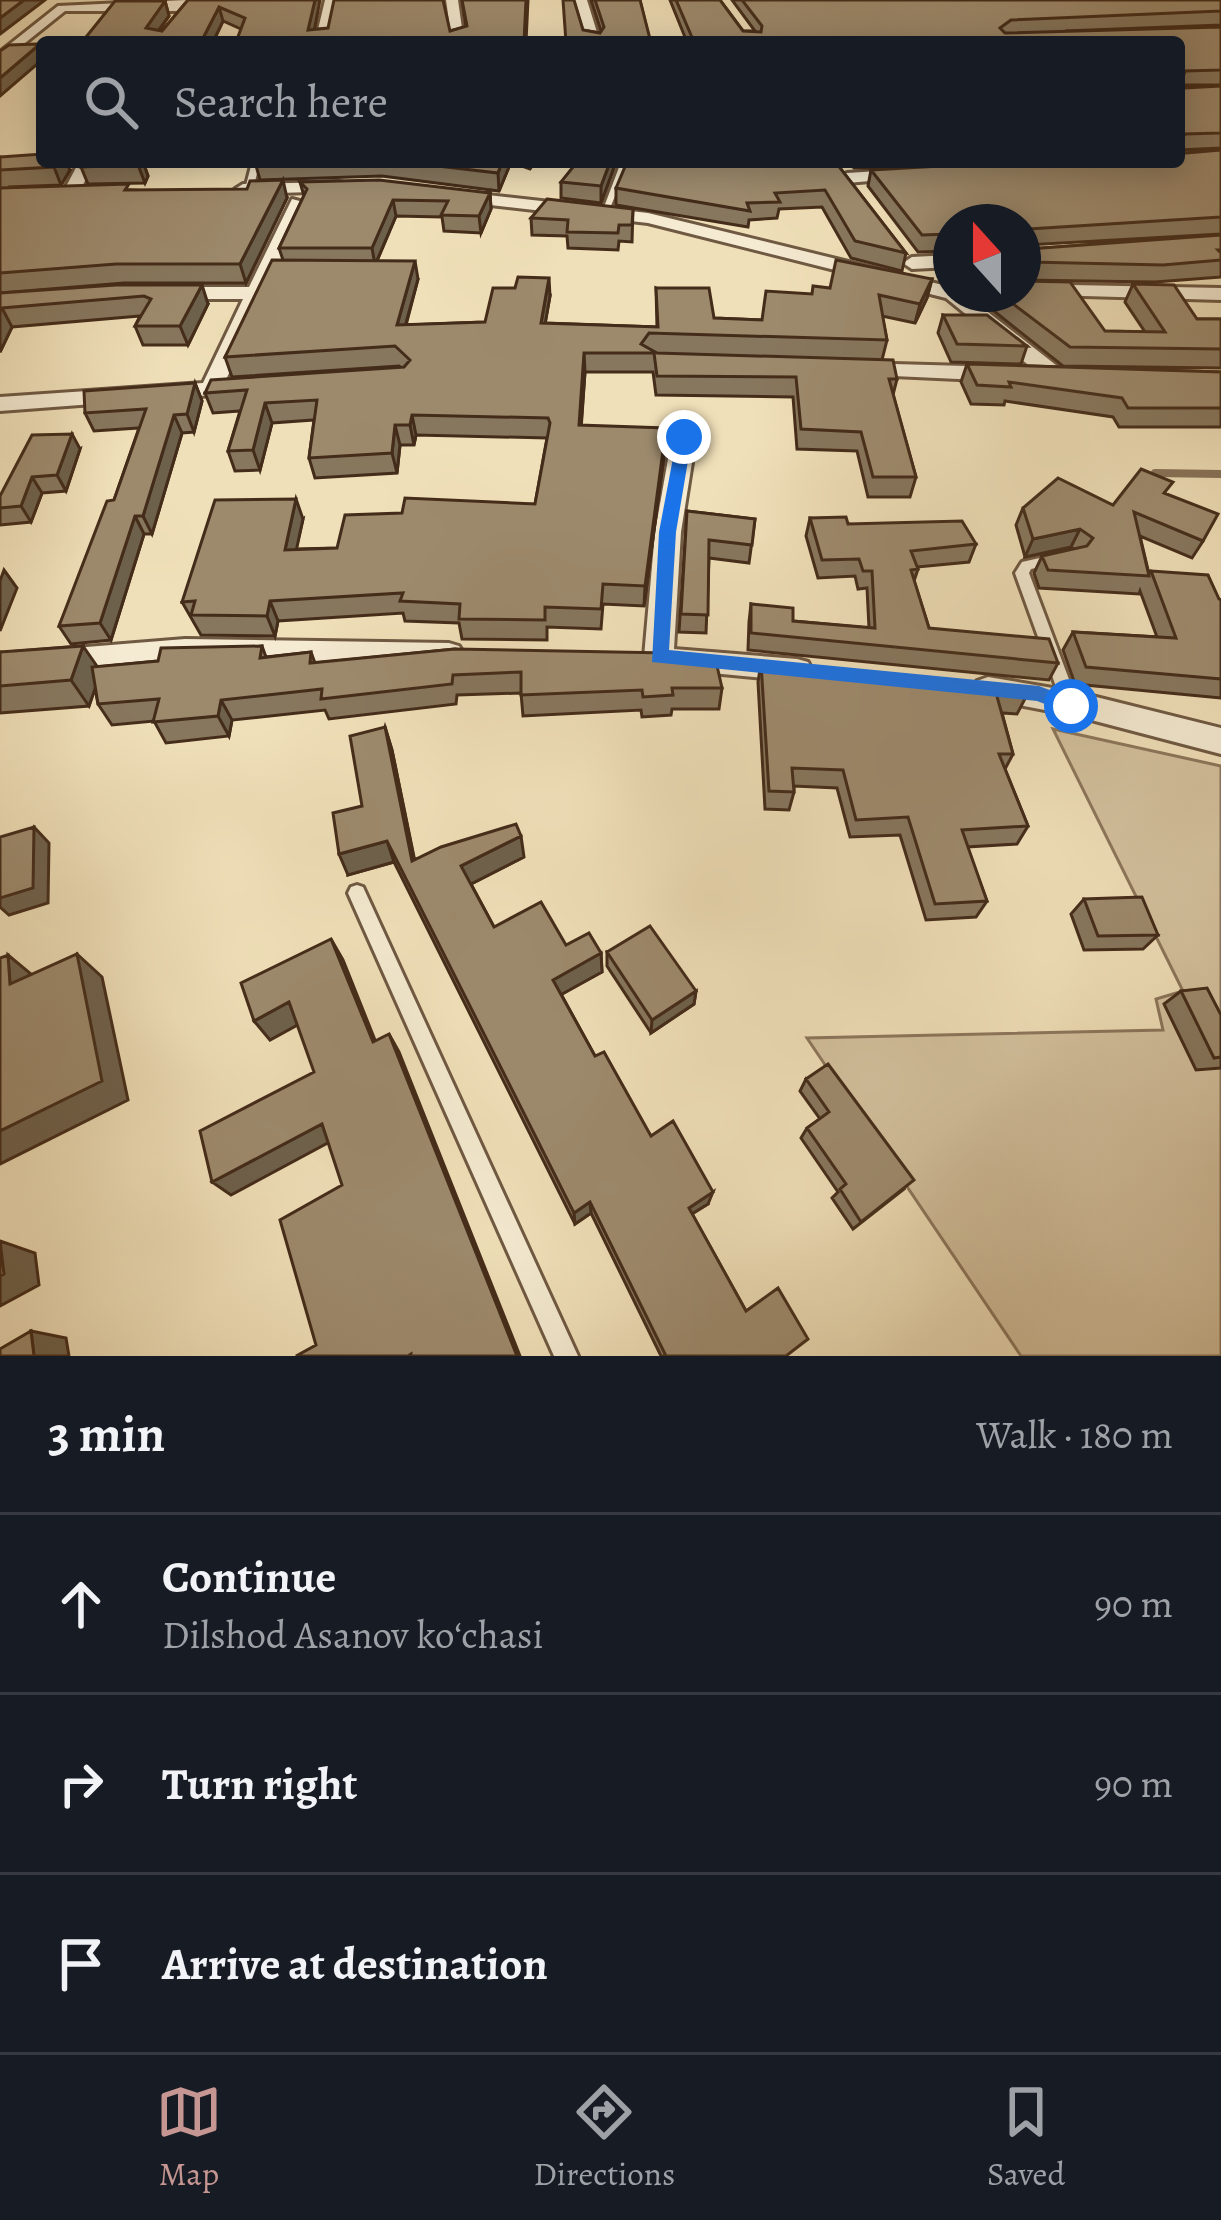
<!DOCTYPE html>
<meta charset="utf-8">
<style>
:root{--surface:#171b24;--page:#20242c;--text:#f1f3f6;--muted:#9ea1a6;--line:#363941;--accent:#c59692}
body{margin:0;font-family:Alegreya,serif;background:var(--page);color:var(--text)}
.compass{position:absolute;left:933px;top:204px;width:108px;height:108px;border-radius:50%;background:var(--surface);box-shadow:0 6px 30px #0003;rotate:339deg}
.stop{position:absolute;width:36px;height:36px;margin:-27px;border:9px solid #1a73e8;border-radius:50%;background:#fff}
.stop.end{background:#1a73e8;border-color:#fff;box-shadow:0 3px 12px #0008}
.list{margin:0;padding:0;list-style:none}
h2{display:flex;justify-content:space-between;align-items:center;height:156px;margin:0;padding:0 48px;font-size:51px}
h2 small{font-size:39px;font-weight:400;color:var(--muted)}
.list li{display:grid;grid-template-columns:78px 1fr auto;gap:36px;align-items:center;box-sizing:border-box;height:180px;padding:0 48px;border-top:3px solid var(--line)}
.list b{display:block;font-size:45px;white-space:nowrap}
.list p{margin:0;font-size:39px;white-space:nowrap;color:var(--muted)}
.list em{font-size:39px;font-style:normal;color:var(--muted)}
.icon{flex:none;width:66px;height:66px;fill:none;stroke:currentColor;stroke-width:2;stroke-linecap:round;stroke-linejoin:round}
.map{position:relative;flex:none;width:1221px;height:1356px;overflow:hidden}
.search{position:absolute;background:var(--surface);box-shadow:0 6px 30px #0003;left:36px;right:36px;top:36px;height:132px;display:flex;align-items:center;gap:30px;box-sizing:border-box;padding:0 42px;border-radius:12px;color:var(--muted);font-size:45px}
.sheet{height:696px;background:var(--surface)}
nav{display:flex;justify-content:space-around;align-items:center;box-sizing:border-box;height:168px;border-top:3px solid var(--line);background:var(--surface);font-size:33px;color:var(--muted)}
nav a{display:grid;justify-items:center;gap:6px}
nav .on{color:var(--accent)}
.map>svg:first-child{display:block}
.green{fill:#d3c19e;stroke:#8c765c;stroke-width:3}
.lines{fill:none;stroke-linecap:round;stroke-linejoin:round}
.stream{stroke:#887359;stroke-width:8}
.lane-casing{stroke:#6f5942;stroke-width:6}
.street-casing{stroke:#6f5942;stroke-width:6}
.lane{fill:#f5ebd2;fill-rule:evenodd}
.street{fill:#f5ebd2;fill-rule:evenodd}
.wall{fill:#87775e;stroke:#442c1a;stroke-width:3}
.shaded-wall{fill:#6e614c;stroke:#442c1a;stroke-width:3}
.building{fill:#9d8a6d;stroke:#442c1a;stroke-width:3}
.route{fill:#1a73e8}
</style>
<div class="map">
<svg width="1221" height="1356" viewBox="0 0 1221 1356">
<rect width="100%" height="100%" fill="#f0e0b9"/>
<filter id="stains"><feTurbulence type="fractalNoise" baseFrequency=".00167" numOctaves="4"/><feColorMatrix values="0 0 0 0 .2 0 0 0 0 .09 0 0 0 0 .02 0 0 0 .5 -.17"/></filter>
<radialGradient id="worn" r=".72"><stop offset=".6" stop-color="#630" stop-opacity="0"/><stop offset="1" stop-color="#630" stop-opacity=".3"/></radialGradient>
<path class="green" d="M1053,729L1221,766V1356H1021L807,1038L1163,1030L1156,999L1183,991Z"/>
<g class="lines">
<path class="stream" d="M1155,473L1221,474"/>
<defs>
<path id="lane" d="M252,162H260L253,189L249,191L245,189Z
M621,162H629L608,213L601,215Z
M1057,554L1062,556L1064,559L1062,562L1031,569L1029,573L1079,706L1076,710H1066L1063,706L1015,573L1022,562Z
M357,885L363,887L578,1356H554L348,893L351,887Z"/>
<path id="street" d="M186,0H198L187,11H65L0,63V52L58,6Z
M325,0H337L327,42H315Z
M446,0H458L464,42H452Z
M575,0H587L600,42H588Z
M79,162H95L76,198H64L62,194Z
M910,169L918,174L916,177L847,183L839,178L847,173Z
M339,182L345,183V191L243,194L235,189L243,184Z
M452,191L648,213L951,287V294H965L1061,369H1077L1088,376L1077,383L1048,381L946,298L648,223L446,200L444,196Z
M292,199L307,203L225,382H253V392L0,411V397L203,383L243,299H167L157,293L167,287H249Z
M951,255V267L912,269L903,263L912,257Z
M1023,284L1221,288V300L1016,294H1023Z
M858,363L1002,367L1013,374L1002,381L850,374L847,369Z
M684,430L696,437L681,532L674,649L797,659L808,662L812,670L808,678L797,681L659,668L649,665L644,657L655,532L672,437Z
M185,639L449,643L459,646L464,654L459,662L449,665L185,661L0,676V654Z
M988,677L1076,692L1221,728V754L1076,716L977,697L973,689L977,681Z"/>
</defs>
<use href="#lane" class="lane-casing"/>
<use href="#street" class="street-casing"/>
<use href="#lane" class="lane"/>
<use href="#street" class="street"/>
</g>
<path class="wall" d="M188,0L315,29L450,31L466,27L462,0H528L526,42L241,29L223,21L213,42H82L165,1L169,16L159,31H162Z
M591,0H640L650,42H566L583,30L600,33L601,31Z
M670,0H720L743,31H755L732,0H1221V25L1065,31L1221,27V85H1183L1185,88L1221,86V148L1179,150V42H687Z
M1221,150V234L1025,245L1029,249L1221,235V277L1155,282L1023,280V222H951V251L918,252L868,186L871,170L962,165L854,168L848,162H1179L1186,153Z
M0,157L70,170L61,185L8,187L131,190L287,198L246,283H124L0,293Z
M143,162L148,176L145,183L88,184L81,167Z
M255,162H535L530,169L511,162L499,191L382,176L260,180Z
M616,162L601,203L561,198V182Z
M840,168L906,253L902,271L851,258L822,207L779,209L777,218L749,220L748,227L616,205V188Z
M300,182L490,193L491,209L481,233L444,231L442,217L396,216L377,261L418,279L406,325L485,322L550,296L545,323L657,327L656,288L714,318L762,320L812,294L830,288L932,279L927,298L915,323L882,316L887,340L882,360L897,379L893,395L916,477L910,497H868L857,451L797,449L793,397L656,395L653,372H585L581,425L665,448L644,606L603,604L601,629L547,627V640L462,639L459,623L405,621L403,613L278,621L275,636L201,635L182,602L303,519L296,549L337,548L402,513L535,504L547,438L416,435L414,445H400L397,473L315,478L309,458L314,420L272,423L260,470L235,471L228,451L240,411L213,413L205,393L400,367L399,366L232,377L225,357L283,260L279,248L304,196Z
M633,209L632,242L619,241L618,250L568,248L567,236L532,235L531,218Z
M1133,284L1197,319H1221V368L1063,366L980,300L977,294H1023L1105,331L1145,332L1125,302Z
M116,285L208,304L188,345H143L135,326L140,316L12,327L0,352V293Z
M943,315L1027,346L1021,364L951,362L938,333Z
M967,364L1221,372V427H1119L1113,417L1005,401L1004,405L971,404L961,382Z
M195,383L202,401L194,432L182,433L152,534H144L111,640L71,644L59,626L114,500L139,428L94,431L85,413Z
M80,449L66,491L42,493L31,522L0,525V496Z
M1166,494L1203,541L1192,558L1140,536L1149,574L1151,571L1221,600V698L1075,684L1063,650L1073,632L1157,637L1140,591L1139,594L1039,588L1034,573L1042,556L1074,549L1071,547L1025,557L1016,525L1023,508L1113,505Z
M687,511L755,519L749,563L709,558L706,633L679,632Z
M810,518L976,544L969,562L917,567L918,569L914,581L929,628L1058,663L1049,680L748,650L749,622L751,604L793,621L869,628L867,588L858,589L855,576L818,578L806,536Z
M262,646L266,657L311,652L315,663L455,649L722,688L719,709H672L671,715L642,717L641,710L523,716L521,693L457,695L456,704L329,719L325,710L232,720L229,736L166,743L154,721L112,725L98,704L95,688L89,706L0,713V652L97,667L158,661Z
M761,663L1027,695L1017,714L1002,713L1013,754L1005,769L1028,826L1017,844L967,847L987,901L976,917L926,920L900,835L850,837L837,788L794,786V792L789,810L765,809L758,682Z
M385,727L392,750L414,859L524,857L471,884L494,927L601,953L602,972L561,994L595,1056L651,1136L708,1204L692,1214L746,1311L786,1356H661L591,1213L575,1224L394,862L348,875L362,806Z
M1084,899L1158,935L1143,949L1084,950L1071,914Z
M607,952L696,991L694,1004L651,1033L607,966Z
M1181,991L1221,1015V1068L1196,1070L1164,1004Z
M806,1079L904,1189L853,1229L832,1198L838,1192L801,1138L807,1128L820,1119L800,1091Z"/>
<path class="shaded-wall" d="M24,0H45L0,34V18Z
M315,0H320L312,42L308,30Z
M165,1L169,16L150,42L146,28Z
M219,7L223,21L213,42H201Z
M40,44L42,60L0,96V78Z
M57,162H66L70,170L61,185L54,167Z
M129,162H143L148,176L145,183L138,165Z
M502,162H511L499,191L498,173Z
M610,162H616L601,203V186Z
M283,180L287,198L246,283L240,264Z
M490,193L491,209L481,233L479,216Z
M393,200L396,216L375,265L372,248Z
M415,261L418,279L400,345L397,325Z
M549,278L550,296L542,342L541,323Z
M932,279L927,298L915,323L920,304Z
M202,285L208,304L188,345L180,326Z
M2,308L12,327L0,352V311Z
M584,353L585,372L580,445L579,425Z
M195,383L202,401L194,432L187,414Z
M265,403L272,423L260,470L253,450Z
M174,415L182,433L152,534L143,516Z
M412,415L416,435L414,445L410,425Z
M395,425L400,445L397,473L392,453Z
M666,428L665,448L644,606L645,586Z
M72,434L80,449L66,491L57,475Z
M32,477L42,493L31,522L21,506Z
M296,499L303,519L292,570L285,550Z
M135,516L144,534L111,640L100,623Z
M1080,529L1071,547L1025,557L1033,539Z
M4,570L17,588L0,631V581Z
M270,601L278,621L275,636L267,616Z
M83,646L101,672L89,706L71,680Z
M221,700L232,720L229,736L218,716Z
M385,727L392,750L419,881L412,861Z
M34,827L49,843L48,903L9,915L0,907V898Z
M521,836L524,857L467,886L461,866Z
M387,841L394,862L348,875L339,854Z
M331,939L343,960L383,1060L373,1042Z
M601,953L602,972L555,998L553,980Z
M77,954L102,977L128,1100L0,1164V1131Z
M8,955L37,979L10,984Z
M696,991L694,1004L651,1033L652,1020Z
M289,1002L303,1022L270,1040L254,1021Z
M389,1034L399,1052L520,1356H517Z
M322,1124L335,1139L231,1195L212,1182Z
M713,1192L708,1204L685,1218L689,1208Z
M590,1202L591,1213L575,1224L574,1213Z
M0,1241L35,1253L39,1285L0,1306Z
M31,1331L66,1338L69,1356H34Z"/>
<path class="building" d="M0,0H24L0,18Z
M188,0H315L308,30L328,28L334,0H443L450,31L467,26L462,0H526L524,42H236L245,18L219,7L201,42H82L115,1H165L146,28L162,31Z
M563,0H574L583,30L600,33L604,27L595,0H640L650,39H638L639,42H566Z
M676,0H720L743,31L761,32L762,26L742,0H1221V11L1011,20L1000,28L1005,33L1221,27V70L1185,71L1181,83L1185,88L1221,86V133L1185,134L1179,144V42H694Z
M40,44L0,78V51L9,45Z
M1179,150L1186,153L1221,150V217L1029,229L1024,245L1029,249L1221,235V250H1218L1221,253V260L1163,265L1029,262L1023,270V222H951V234L922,235L871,170L1011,162H1179Z
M42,154V162H57L54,167L0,170V157Z
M84,162H140L138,165L81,167Z
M404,162H502L498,173Z
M577,162H610L601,186L561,182Z
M627,162H839L840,168L906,253L855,241L825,190L775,193L780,202L747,203L750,211L616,188Z
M283,180L240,264H116L0,273V188L129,184L125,190L247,189L250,181Z
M379,180L490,193L479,216L441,215L448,201L393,200L372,248H279L307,189L300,182Z
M547,199L633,209L632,225H619L618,233L567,232L568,220L531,218Z
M272,260L415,261L397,325L485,322L493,288H515L518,277L549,278L541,323L658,327L656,288H709L714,318L762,320L766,291L812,294L813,286L830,288L836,260L932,279L920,304L879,295L887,340L649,333L641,344L657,353L893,360L897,379H889L916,477H873L861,432L801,429L796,377L657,376L654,353H584L579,425L666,428L645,586L603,584L601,609L545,607V620L459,619L460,604L400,601L403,593L270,601L267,616L191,615L195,601L182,602L215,500L296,499L285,550L337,548L345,515L402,513L405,498L535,504L550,423L548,418L412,415L410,425H395L392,453L309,458L317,400L265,403L253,450L228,451L247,390L205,393L211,380L404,367L410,360L395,346L225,357Z
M1023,281L1070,282L1105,331L1165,332L1133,284L1174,285L1197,319H1221V349L1070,347L1000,294H1023Z
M116,285H202L180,326H135L151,299L144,296L2,308L0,311V293Z
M943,315H987L1027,346L957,344Z
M967,364L1221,372V408H1128L1122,398L1009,382L1011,387L977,385Z
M195,383L187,414L174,415L143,516H135L100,623L59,626L107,501L114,500L146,409L85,413L84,391Z
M72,434L57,475L32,477L21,506L0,508V496L32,435Z
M1141,469L1173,482L1164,493L1218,514L1203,541L1134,512L1149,576L1048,570L1042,556L1087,546L1093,538L1080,529L1033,539L1023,508L1058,478L1113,505Z
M687,511L755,519L752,545L709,540L708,615L681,614Z
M846,517L848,524L962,521L976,544L911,551L918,569L911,570L929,628L1049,639L1058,663L751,633V604L793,608V621L875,628L872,571H863L859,559L822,560L810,518Z
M1151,571L1208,575L1219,599L1221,600V679L1086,667L1073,632L1176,638Z
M83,646L71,680L0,686V652Z
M262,646L260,658L311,652L310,663L455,649L669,653L715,657L722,688H672L673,695L643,697L642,690L521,695V672L453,675L452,684L321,699L322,689L221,700L218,716L153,722L159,699L98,704L92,667L158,661L161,648Z
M761,663L1025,689L1027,695L996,693L1013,754H999L1028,826L962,830L987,901L935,904L908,817L856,820L843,770L792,768L794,792L769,791Z
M385,727L412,861L441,847L516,824L521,836L461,866L494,927L541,902L566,945L589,933L601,953L553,980L595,1056L604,1052L651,1136L673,1121L713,1192L689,1208L746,1311L778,1288L808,1339L786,1356H666L590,1202L574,1213L387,841L339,854L333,813L362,806L350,736Z
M34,827L33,888L0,898V837Z
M1142,897L1158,935L1098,936L1084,899Z
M650,926L696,991L652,1020L607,952Z
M331,939L373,1042L389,1034L517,1356H411V1354L408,1356H296L316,1345L280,1220L342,1185L322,1124L212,1182L200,1131L314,1072L289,1002L254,1021L241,983Z
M77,954L102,1081L0,1131V958L8,955L10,984Z
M1207,988L1221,1015V1057L1214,1058L1181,991Z
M828,1064L914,1180L861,1222L840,1189L846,1184L807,1128L829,1112L806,1079Z
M0,1241L4,1274L0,1276Z
M31,1331L34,1356H0V1349Z"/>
<path class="route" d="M684,432L692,437L676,532L669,650L1039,686L1078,701V712L1071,714L1037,701L652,662L659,532L677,437Z"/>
<rect width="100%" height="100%" filter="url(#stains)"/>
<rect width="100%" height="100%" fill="url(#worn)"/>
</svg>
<svg class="compass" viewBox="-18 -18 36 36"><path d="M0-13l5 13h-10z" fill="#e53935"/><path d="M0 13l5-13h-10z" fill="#9ea1a6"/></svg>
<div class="stop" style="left:1071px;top:706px"></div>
<div class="stop end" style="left:684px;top:437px"></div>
<div class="search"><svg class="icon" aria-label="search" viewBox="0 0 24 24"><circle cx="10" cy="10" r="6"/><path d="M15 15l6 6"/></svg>Search here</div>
</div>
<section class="sheet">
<h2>3 min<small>Walk · 180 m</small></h2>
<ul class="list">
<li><svg class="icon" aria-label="ahead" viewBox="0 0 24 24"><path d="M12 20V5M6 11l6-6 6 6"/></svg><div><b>Continue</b><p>Dilshod Asanov koʻchasi</p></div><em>90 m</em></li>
<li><svg class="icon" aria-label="right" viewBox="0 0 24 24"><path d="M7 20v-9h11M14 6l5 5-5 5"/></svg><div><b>Turn right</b></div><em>90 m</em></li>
<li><svg class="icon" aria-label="arrive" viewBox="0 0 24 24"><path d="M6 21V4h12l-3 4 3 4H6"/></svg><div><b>Arrive at destination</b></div></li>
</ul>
</section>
<nav>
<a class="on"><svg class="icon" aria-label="map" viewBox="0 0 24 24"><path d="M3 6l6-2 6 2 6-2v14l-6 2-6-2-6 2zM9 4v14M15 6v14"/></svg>Map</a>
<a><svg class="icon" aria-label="directions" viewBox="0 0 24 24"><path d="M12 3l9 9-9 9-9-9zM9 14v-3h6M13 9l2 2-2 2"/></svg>Directions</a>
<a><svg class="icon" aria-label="saved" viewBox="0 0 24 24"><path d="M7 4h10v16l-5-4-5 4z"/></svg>Saved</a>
</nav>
